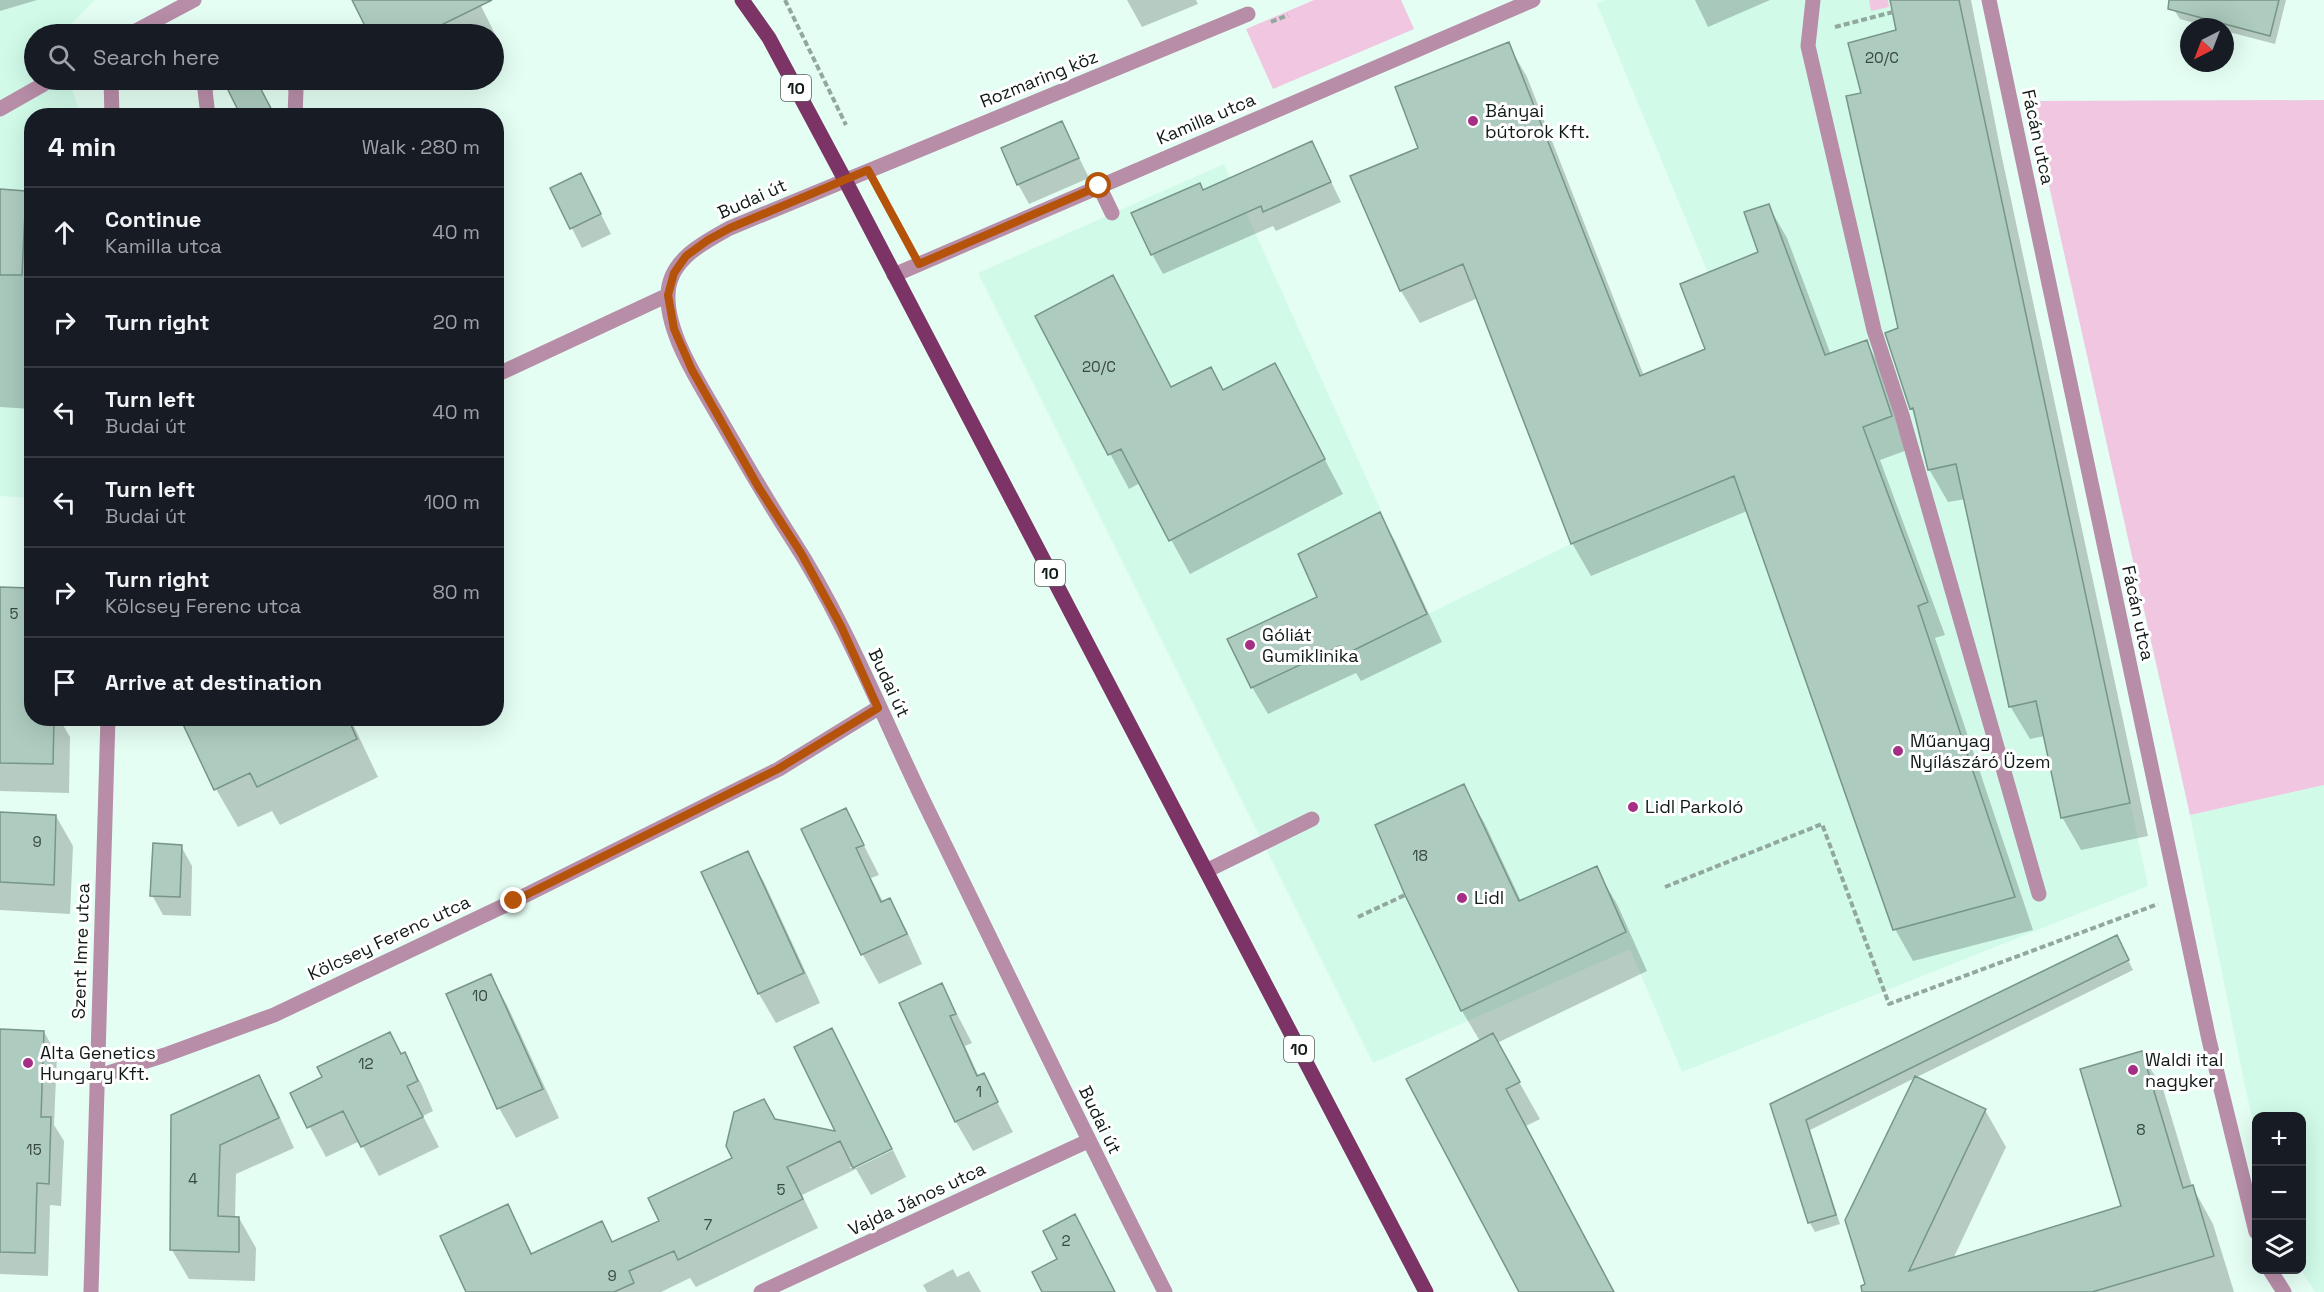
<!DOCTYPE html>
<meta charset="utf-8">
<style>
:root{--surface:#171b24;--page:#242831;--text:#f1f3f6;--muted:#9ea1a6;--line:#363941}
body{margin:0;font-family:"Space Grotesk",sans-serif;background:var(--page);color:var(--text)}
.controls{position:absolute;right:18px;bottom:18px;display:grid;overflow:hidden;border-radius:12px;box-shadow:0 6px 24px #0002}
.controls button{width:54px;height:54px;display:grid;place-items:center;padding:0;border:0;border-bottom:2px solid var(--line);background:var(--surface);color:var(--text);font:30px sans-serif}
.compass{position:absolute;left:2180px;top:18px;width:54px;height:54px;border-radius:50%;background:var(--surface);box-shadow:0 6px 24px #0002;rotate:222deg}
.stop{position:absolute;width:18px;height:18px;margin:-14px;border:4px solid #b45309;border-radius:50%;background:#fff}
.stop.end{background:#b45309;border-color:#fff;box-shadow:0 2px 6px #0008}
.list{margin:0;padding:0;list-style:none}
h2{display:flex;justify-content:space-between;align-items:center;height:78px;margin:0;padding:0 24px;font-size:26px}
h2 small{font-size:20px;font-weight:400;color:var(--muted)}
.list li{display:grid;grid-template-columns:39px 1fr auto;gap:18px;align-items:center;box-sizing:border-box;height:90px;padding:0 24px;border-top:2px solid var(--line)}
.list b{display:block;font-size:22px;white-space:nowrap}
.list p{margin:0;font-size:20px;white-space:nowrap;color:var(--muted)}
.list em{font-size:20px;font-style:normal;color:var(--muted)}
.icon{flex:none;width:33px;height:33px;fill:none;stroke:currentColor;stroke-width:2;stroke-linecap:round;stroke-linejoin:round}
.map{position:relative;flex:none;width:2324px;height:1292px;overflow:hidden}
.search{position:absolute;background:var(--surface);box-shadow:0 6px 24px #0002;left:24px;top:24px;width:480px;height:66px;display:flex;align-items:center;gap:15px;box-sizing:border-box;padding:0 21px;border-radius:33px;color:var(--muted);font-size:22px}
.panel{position:absolute;background:var(--surface);box-shadow:0 6px 24px #0002;left:24px;top:108px;width:480px;height:618px;border-radius:24px}
.map>svg:first-child{display:block}
.built{fill:#d1fae9}
.green{fill:#f0c6e0}
.shadow{fill:#0003}
.building{fill:#adccbf;stroke:#779589;stroke-width:1.5}
.lines{fill:none;stroke-linecap:round;stroke-linejoin:round}
.path{stroke:#92a79e;stroke-width:4;stroke-dasharray:6 3;stroke-linecap:butt}
.lane{stroke:#b78da7;stroke-width:15}
.street{stroke:#b78da7;stroke-width:15}
.primary{stroke:#7b3465;stroke-width:15}
.route{stroke:#b45309;stroke-width:8}
.poi-dot{fill:#a62f86;stroke:#fff;stroke-width:2}
.labels{text-anchor:middle;stroke-width:6;stroke-linejoin:round;paint-order:stroke}
.number-label{font-size:15px;fill:#374741}
.shield{fill:#fff;stroke:#585f5d;stroke-width:1.5}
.shield-label{font-size:16px;font-weight:bold;fill:#101b17}
.street-label{font-size:18px;fill:#101b17;stroke:#fff}
.poi-label{font-size:18px;fill:#101b17;stroke:#fff;text-anchor:start}
</style>
<div class="map">
<svg width="2324" height="1292" viewBox="0 0 2324 1292">
<rect width="100%" height="100%" fill="#e4fef3"/>
<path class="built" d="M0,0H95L61,34H34V80H70L77,105L76,115L32,116L31,498L0,496Z
M1605,0H1959L2148,886L1682,1072L1630,949L1373,1063L978,273L1224,164L1428,614L1571,544L1780,458L1734,336L1597,4Z
M2324,785V1292H2315L2301,1270L2302,1116H2256V1133L2247,1096L2190,815Z"/>
<path class="green" d="M1314,0H1401L1414,29L1273,89L1246,29Z
M1869,0H1888L1889,7L1871,11Z
M2324,100V785L2190,815L2030,101Z"/>
<path class="shadow" d="M0,0H37L0,11Z
M369,0H478L496,36L371,34L357,6Z
M1127,0H1196L1198,4L1142,27Z
M1695,0H1770L1708,27Z
M1892,0H1971L2001,153L2148,836L2081,850L2062,817L2045,736L2030,739L2010,706L1966,499L1948,502L1929,469L1917,418L1912,409L1887,334L1900,329L1863,94L1898,31Z
M2177,0H2286L2275,44L2225,31V27H2209L2180,19L2174,10Z
M1508,44L1527,77L1644,376L1707,350L1760,253L1768,205L1787,238L1831,355L1866,342L1885,374L1910,449L1880,460L1945,635L1935,638L2033,930L1913,961L1895,929L1747,511L1591,576L1572,543L1478,298L1420,323L1401,291L1352,177L1420,148Z
M396,80H408L398,84Z
M1062,123L1089,178L1029,204L1018,184Z
M1312,143L1341,202L1276,231L1273,226L1163,274L1152,254L1203,192Z
M581,175L611,234L582,248L552,189Z
M0,191L25,192L32,203V409L0,407Z
M1132,312L1172,389L1211,369L1224,392L1275,365L1343,494L1190,574L1140,483L1129,489L1037,317Z
M1379,514L1395,541L1442,642L1361,681L1356,673L1268,714L1252,687Z
M0,588L29,589L32,594V694L0,693Z
M0,706L32,718H59L70,737L69,793L0,791Z
M182,718H350L378,777L280,825L272,811L238,827L216,789Z
M1463,786L1485,824L1521,901L1596,868L1618,906L1647,971L1497,1043L1540,1119L1526,1126L1614,1292H1520L1480,1041L1462,1011L1407,895Z
M846,810L879,875L871,878L883,902L889,899L906,929L922,964L879,984L863,955L803,830Z
M0,814L56,816L73,846L70,914L0,910Z
M181,846L192,866L191,916L163,915L152,895Z
M747,853L764,882L820,1003L776,1023L759,994L703,873Z
M2121,946L2133,970L1810,1130L1840,1224L1815,1232L1810,1223L1772,1105Z
M491,976L507,1005L559,1118L516,1138L499,1108L448,995Z
M942,985L972,1043L965,1046L979,1077L983,1075L1013,1132L973,1151L956,1122L901,1004Z
M0,1030L44,1032L57,1055L54,1125L64,1141L61,1206L50,1205L48,1276L0,1274Z
M831,1030L891,1147L849,1168H856L893,1150L906,1177L871,1195L856,1169L802,1195L818,1228L696,1287L690,1278L661,1292H468L507,1206L533,1255L602,1223L613,1243L661,1221L774,1121L838,1133Z
M389,1034L421,1083L433,1111L423,1116L439,1147L379,1176L360,1141L326,1157L292,1094L324,1078Z
M2141,1053L2163,1089L2192,1186L2213,1224L2234,1292H1869L1985,1110L2006,1147L1953,1259L2123,1207Z
M258,1077L275,1106L294,1148L236,1174L235,1218H239L256,1248L255,1281L189,1279L172,1250L173,1116Z
M953,1269L957,1277L969,1271L981,1292H927L923,1285Z"/>
<path class="building" d="M352,0H492L423,34H369Z
M1890,0H1959L2130,803L2061,818L2036,701L2009,707L1956,464L1928,470L1913,408L1910,409L1885,333L1898,328L1846,96L1861,93L1848,43L1896,30Z
M2169,0H2279L2270,36L2168,9Z
M1509,42L1640,376L1705,349L1680,284L1758,252L1744,212L1769,204L1825,355L1867,340L1892,416L1863,427L1928,602L1918,606L2015,897L1893,930L1734,476L1571,544L1463,264L1400,291L1350,176L1418,148L1395,87Z
M223,80H256L275,116H241Z
M1062,121L1079,158L1017,185L1001,148Z
M1312,141L1331,182L1263,212L1261,206L1151,255L1131,213L1200,183L1203,190Z
M581,173L601,214L570,229L550,188Z
M0,189L26,191L22,275H0Z
M1113,275L1171,387L1211,367L1223,390L1275,363L1325,459L1169,541L1121,449L1108,455L1035,316Z
M1380,512L1427,614L1344,655L1340,646L1251,688L1227,639L1317,597L1298,554Z
M0,587L30,588L25,705L32,706V718H54L53,764L0,763Z
M180,718H348L357,739L257,787L250,773L214,790Z
M1464,784L1519,901L1597,866L1626,932L1461,1011L1405,895L1375,825Z
M846,808L864,845L856,848L881,902L890,898L907,934L861,955L801,829Z
M0,812L56,815L54,885L0,882Z
M153,843L182,845L180,897L150,896Z
M748,851L804,973L758,994L701,872Z
M2117,935L2129,960L1806,1120L1836,1215L1808,1223L1770,1104Z
M491,974L543,1089L497,1109L446,994Z
M942,983L956,1014L950,1016L977,1076L984,1073L998,1102L955,1122L899,1003Z
M832,1028L892,1149L853,1168L840,1141L787,1167L803,1199L678,1260L674,1251L629,1271L634,1283L614,1292H466L440,1236L508,1204L531,1254L602,1221L612,1242L659,1221L648,1198L732,1158L726,1146L734,1112L764,1099L775,1119L835,1131L794,1047Z
M0,1029L44,1031L41,1117H51L49,1184L37,1183L35,1253L0,1252Z
M390,1032L401,1054L405,1052L418,1081L407,1086L423,1117L361,1147L343,1111L307,1128L290,1093L322,1077L317,1067Z
M1493,1033L1520,1082L1506,1089L1614,1292H1519L1406,1079Z
M2142,1051L2183,1188L2193,1185L2214,1256L2092,1292H1862L1861,1286L1865,1284L1845,1220L1915,1076L1986,1109L1909,1271L2121,1206L2080,1069Z
M259,1075L279,1118L220,1145L218,1216L239,1217V1252L170,1250L171,1115Z
M1075,1214L1115,1292H1042L1032,1272L1057,1259L1043,1231Z"/>
<g class="lines">
<path class="path" d="M785,0L846,125
M1271,22L1288,15
M1835,27L1893,12
M1665,887L1822,824L1889,1004L2158,904
M1358,917L1405,895"/>
<path class="lane" d="M1813,0L1808,46L1874,330L1902,415L2039,894
M292,80L296,90L295,116
M208,116L205,90L210,80
M1099,186L1112,213
M1206,871L1312,819"/>
<path class="street" d="M1989,0L2209,1040L2256,1232
M130,34L194,0
M111,80L112,116
M0,109L51,80
M894,275L1533,0
M496,375L668,295
M96,1077L165,1055L274,1015L514,901L779,769L878,708
M2270,1270L2284,1292
M91,1292L108,718
M761,1292L1088,1141
M1165,1292C1082,1129 1003,964 923,800C881,713 844,619 792,539C766,499 743,459 720,419C701,386 667,335 668,296C668,260 703,243 730,228L1248,14"/>
<path class="primary" d="M742,0L769,38L845,180L1426,1292"/>
</g>
<g class="lines">
<path class="route" d="M514,901L778,769L878,708L841,626L801,553L759,488L692,370L674,329L668,295L674,273L686,256L708,240L730,228L868,170L919,264L1099,186"/>
</g>
<g class="poi-dot">
<circle cx="1473" cy="121" r="6"/>
<circle cx="1250" cy="645" r="6"/>
<circle cx="1898" cy="751" r="6"/>
<circle cx="1633" cy="807" r="6"/>
<circle cx="1462" cy="898" r="6"/>
<circle cx="28" cy="1063" r="6"/>
<circle cx="2133" cy="1070" r="6"/>
</g>
<g class="labels">
<g class="number-label">
<text x="1882" y="63">20/C</text>
<text x="1099" y="372">20/C</text>
<text x="14" y="619">5</text>
<text x="37" y="847">9</text>
<text x="1420" y="861">18</text>
<text x="480" y="1001">10</text>
<text x="366" y="1069">12</text>
<text x="979" y="1097">1</text>
<text x="2141" y="1135">8</text>
<text x="34" y="1155">15</text>
<text x="193" y="1184">4</text>
<text x="781" y="1195">5</text>
<text x="708" y="1230">7</text>
<text x="1066" y="1246">2</text>
<text x="612" y="1281">9</text>
</g>
<g class="shield">
<rect x="781" y="75" width="30" height="26" rx="4.5"/>
<rect x="1035" y="560" width="30" height="26" rx="4.5"/>
<rect x="1284" y="1036" width="30" height="26" rx="4.5"/>
</g>
<g class="shield-label">
<text x="796" y="94">10</text>
<text x="1050" y="579">10</text>
<text x="1299" y="1055">10</text>
</g>
<g class="street-label">
<text transform="translate(1039 79) rotate(-22)" y="6">Rozmaring köz</text>
<text transform="translate(1206 119) rotate(-23)" y="6">Kamilla utca</text>
<text transform="translate(2038 137) rotate(78)" y="6">Fácán utca</text>
<text transform="translate(752 199) rotate(-24)" y="6">Budai út</text>
<text transform="translate(2138 613) rotate(78)" y="6">Fácán utca</text>
<text transform="translate(889 683) rotate(65)" y="6">Budai út</text>
<text transform="translate(389 938) rotate(-25)" y="6">Kölcsey Ferenc utca</text>
<text transform="translate(81 951) rotate(-88)" y="6">Szent Imre utca</text>
<text transform="translate(1100 1120) rotate(64)" y="6">Budai út</text>
<text transform="translate(917 1199) rotate(-25)" y="6">Vajda János utca</text>
</g>
<g class="poi-label">
<text x="1485" y="117">Bányai<tspan x="1485" dy="21">bútorok Kft.</tspan></text>
<text x="1262" y="641">Góliát<tspan x="1262" dy="21">Gumiklinika</tspan></text>
<text x="1910" y="747">Műanyag<tspan x="1910" dy="21">Nyílászáró Üzem</tspan></text>
<text x="1645" y="813">Lidl Parkoló</text>
<text x="1474" y="904">Lidl</text>
<text x="40" y="1059">Alta Genetics<tspan x="40" dy="21">Hungary Kft.</tspan></text>
<text x="2145" y="1066">Waldi ital<tspan x="2145" dy="21">nagyker</tspan></text>
</g>
</g>
</svg>
<div class="controls">
<button>+</button>
<button>−</button>
<button><svg class="icon" aria-label="layers" viewBox="0 0 24 24"><path d="M12 4l9 5-9 5-9-5zM3 14l9 5 9-5"/></svg></button>
</div>
<svg class="compass" viewBox="-18 -18 36 36"><path d="M0-13l5 13h-10z" fill="#e53935"/><path d="M0 13l5-13h-10z" fill="#9ea1a6"/></svg>
<div class="stop" style="left:1099px;top:186px"></div>
<div class="stop end" style="left:514px;top:901px"></div>
<div class="search"><svg class="icon" aria-label="search" viewBox="0 0 24 24"><circle cx="10" cy="10" r="6"/><path d="M15 15l6 6"/></svg>Search here</div>
<section class="panel">
<h2>4 min<small>Walk · 280 m</small></h2>
<ul class="list">
<li><svg class="icon" aria-label="ahead" viewBox="0 0 24 24"><path d="M12 20V5M6 11l6-6 6 6"/></svg><div><b>Continue</b><p>Kamilla utca</p></div><em>40 m</em></li>
<li><svg class="icon" aria-label="right" viewBox="0 0 24 24"><path d="M7 20v-9h11M14 6l5 5-5 5"/></svg><div><b>Turn right</b></div><em>20 m</em></li>
<li><svg class="icon" aria-label="left" viewBox="0 0 24 24"><path d="M17 20v-9H6M10 6l-5 5 5 5"/></svg><div><b>Turn left</b><p>Budai út</p></div><em>40 m</em></li>
<li><svg class="icon" aria-label="left" viewBox="0 0 24 24"><path d="M17 20v-9H6M10 6l-5 5 5 5"/></svg><div><b>Turn left</b><p>Budai út</p></div><em>100 m</em></li>
<li><svg class="icon" aria-label="right" viewBox="0 0 24 24"><path d="M7 20v-9h11M14 6l5 5-5 5"/></svg><div><b>Turn right</b><p>Kölcsey Ferenc utca</p></div><em>80 m</em></li>
<li><svg class="icon" aria-label="arrive" viewBox="0 0 24 24"><path d="M6 21V4h12l-3 4 3 4H6"/></svg><div><b>Arrive at destination</b></div></li>
</ul>
</section>
</div>
